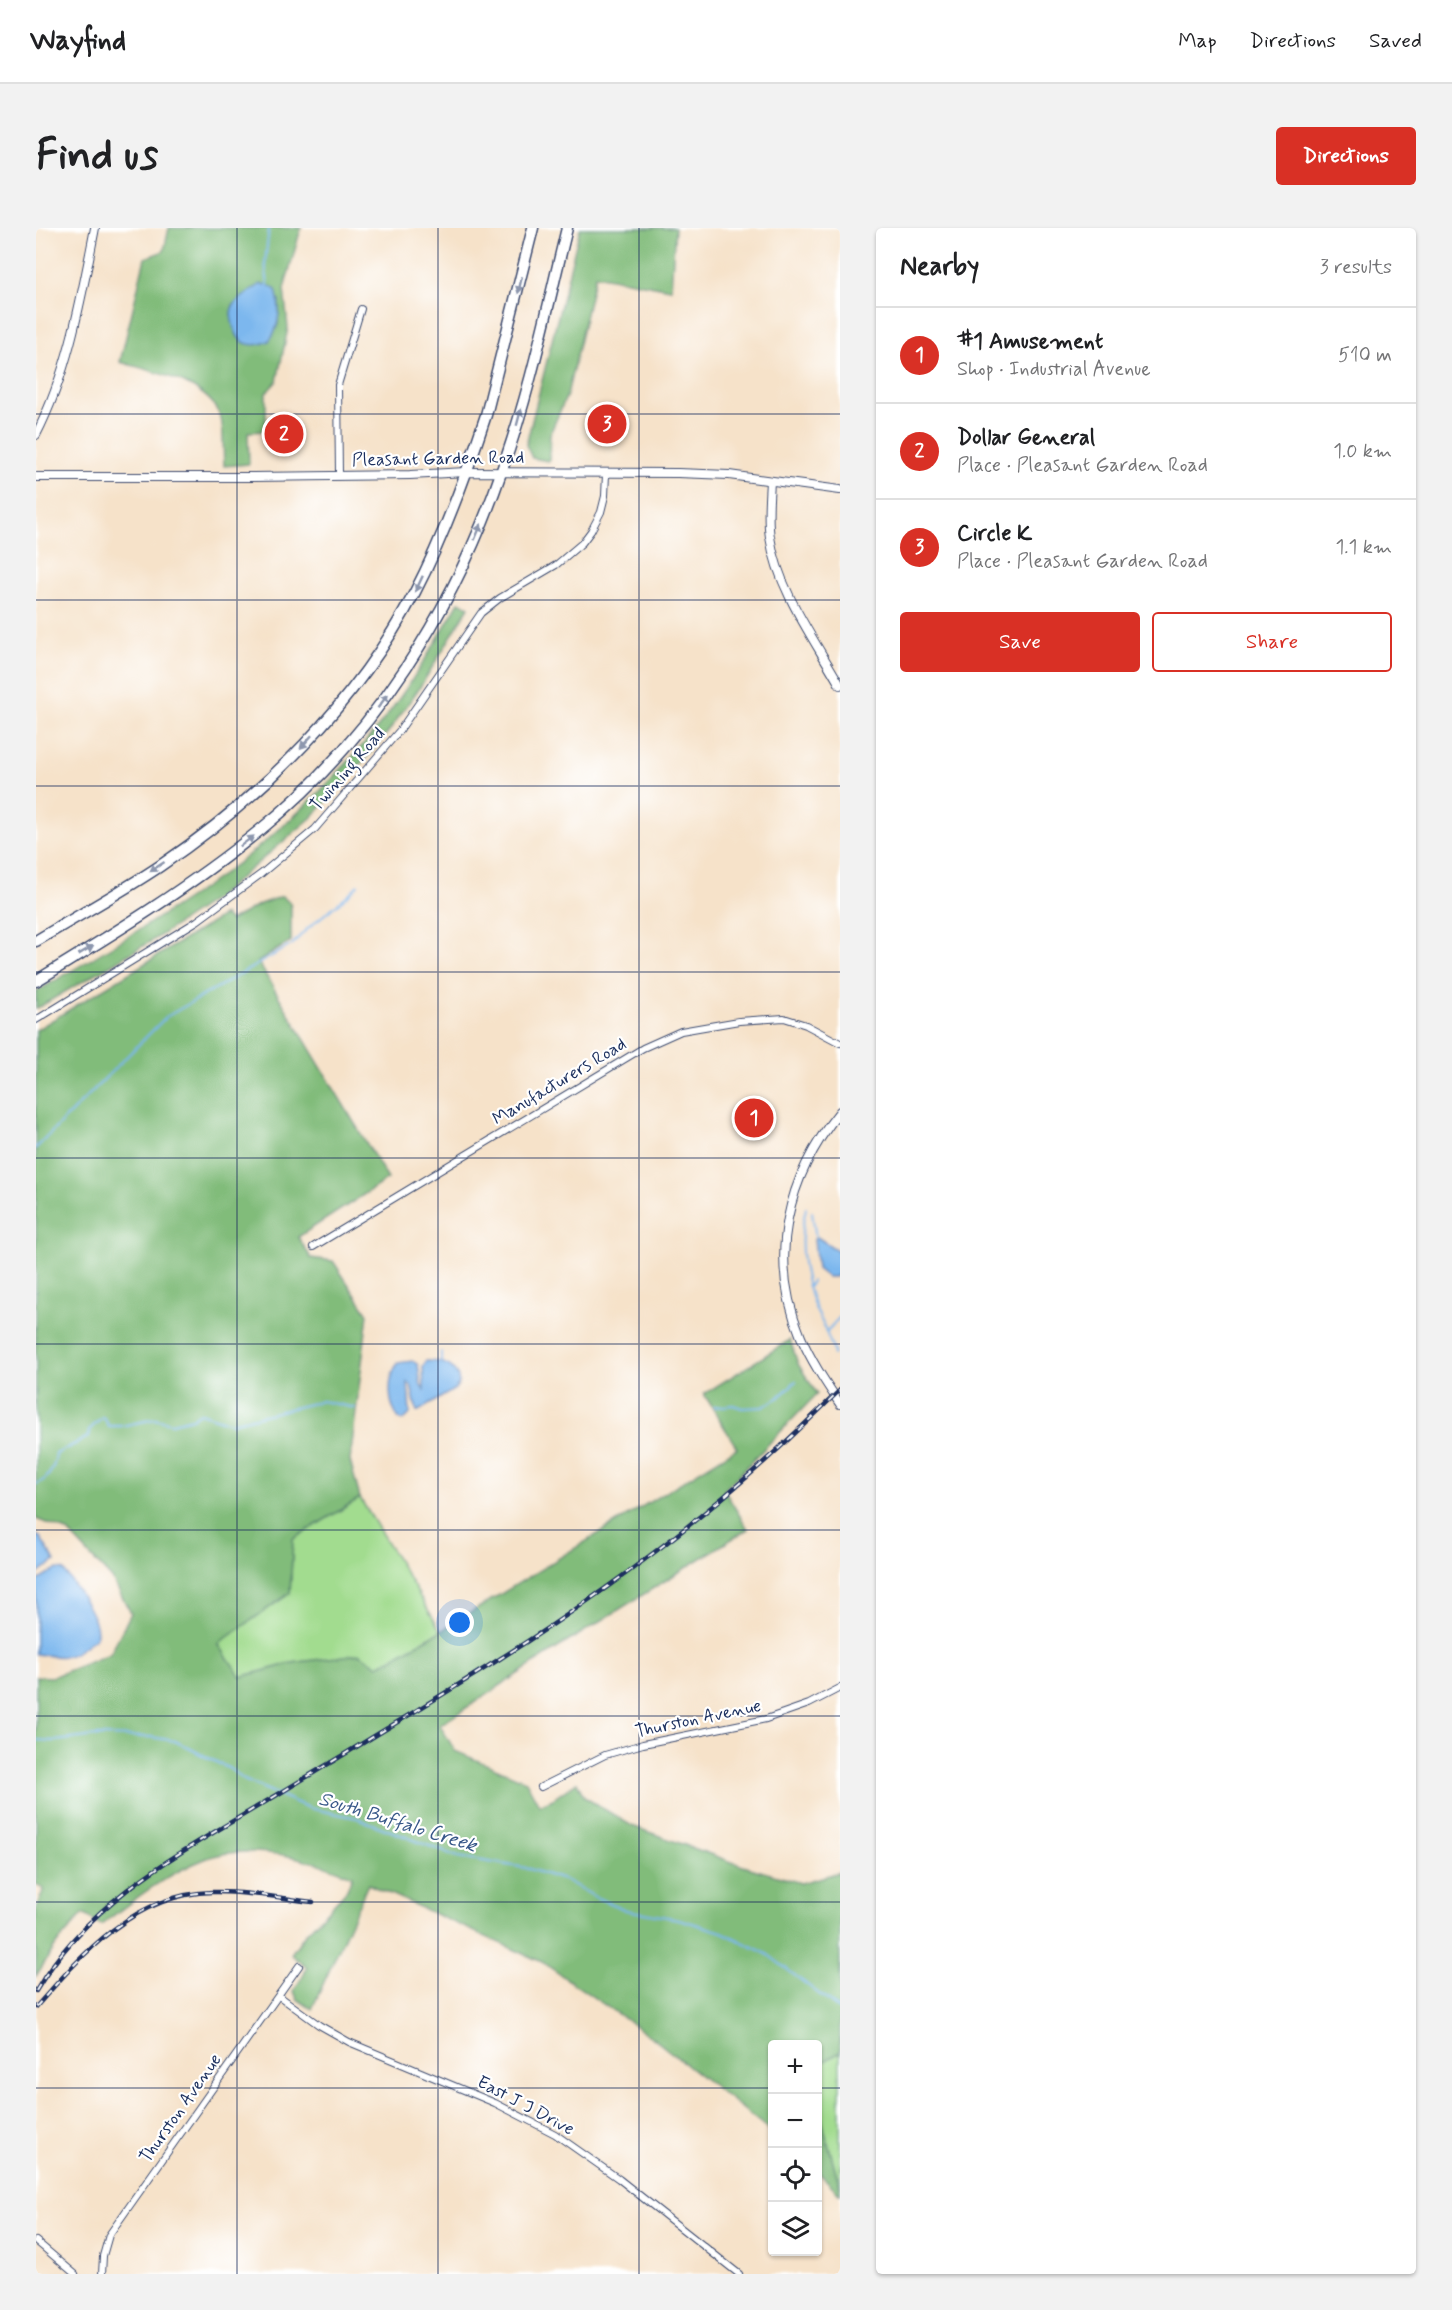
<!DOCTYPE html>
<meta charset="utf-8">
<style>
:root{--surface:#fff;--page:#f2f2f2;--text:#202124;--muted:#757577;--line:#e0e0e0;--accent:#d93025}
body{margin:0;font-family:Mynerve,sans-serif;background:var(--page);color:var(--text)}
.controls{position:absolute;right:18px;bottom:18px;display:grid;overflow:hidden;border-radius:6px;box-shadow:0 2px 4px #0004}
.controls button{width:54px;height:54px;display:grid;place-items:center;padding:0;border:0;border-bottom:2px solid var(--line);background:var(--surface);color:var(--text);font:30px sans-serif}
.you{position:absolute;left:424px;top:1395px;width:21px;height:21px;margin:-15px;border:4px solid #fff;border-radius:50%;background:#1a73e8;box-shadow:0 0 0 9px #1a73e833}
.badge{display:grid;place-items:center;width:39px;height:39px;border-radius:50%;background:var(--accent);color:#fff;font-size:20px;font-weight:700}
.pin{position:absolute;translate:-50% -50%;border:3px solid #fff;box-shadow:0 2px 6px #0006}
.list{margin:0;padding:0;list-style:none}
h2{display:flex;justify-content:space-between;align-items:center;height:78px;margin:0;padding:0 24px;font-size:26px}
h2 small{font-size:20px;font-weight:400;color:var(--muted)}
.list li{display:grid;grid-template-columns:39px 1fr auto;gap:18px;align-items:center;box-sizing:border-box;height:96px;padding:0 24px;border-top:2px solid var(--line)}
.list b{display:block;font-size:22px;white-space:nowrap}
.list p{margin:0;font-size:20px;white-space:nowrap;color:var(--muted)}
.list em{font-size:20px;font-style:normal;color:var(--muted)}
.actions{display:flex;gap:12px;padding:18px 24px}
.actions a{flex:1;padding:14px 0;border:2px solid var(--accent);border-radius:6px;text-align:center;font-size:21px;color:var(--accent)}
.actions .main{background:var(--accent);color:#fff}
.icon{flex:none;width:33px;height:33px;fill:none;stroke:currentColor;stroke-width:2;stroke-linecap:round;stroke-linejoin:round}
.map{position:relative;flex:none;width:804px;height:2046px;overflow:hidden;border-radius:6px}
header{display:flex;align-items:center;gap:36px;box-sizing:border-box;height:84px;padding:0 30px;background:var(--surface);border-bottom:2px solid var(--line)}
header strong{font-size:28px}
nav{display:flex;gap:33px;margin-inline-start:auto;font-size:21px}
.intro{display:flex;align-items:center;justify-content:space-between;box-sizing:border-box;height:144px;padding:0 36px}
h1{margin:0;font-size:42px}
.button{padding:15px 27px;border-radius:6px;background:var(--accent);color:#fff;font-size:21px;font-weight:700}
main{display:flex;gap:36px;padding:0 36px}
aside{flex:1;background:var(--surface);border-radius:6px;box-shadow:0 2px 4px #0004}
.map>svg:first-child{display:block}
.green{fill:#a2dc8f;stroke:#5e8676;stroke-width:1.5}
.forest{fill:#81bc7a;stroke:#4e766c;stroke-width:1.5;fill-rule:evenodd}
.water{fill:#7cb7ee;stroke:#4c73a6;stroke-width:1.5}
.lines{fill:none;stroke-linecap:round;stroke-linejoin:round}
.stream{stroke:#7cb7ee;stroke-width:2}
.street-casing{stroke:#3c4a6e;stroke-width:8}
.secondary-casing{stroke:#3c4a6e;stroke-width:10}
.highway-casing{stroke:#3c4a6e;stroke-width:13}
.street{stroke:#fff;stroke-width:6}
.secondary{stroke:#fff;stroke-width:8}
.highway{stroke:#fff;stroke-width:10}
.rail-casing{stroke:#1b2f5e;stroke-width:4.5}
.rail{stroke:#fff;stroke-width:2;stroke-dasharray:7;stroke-linecap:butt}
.oneway{fill:#8d97ae}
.grid{fill:none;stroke:#1b2f5e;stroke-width:1.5;stroke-opacity:0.55}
.labels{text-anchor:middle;stroke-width:4.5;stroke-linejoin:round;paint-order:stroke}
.street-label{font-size:18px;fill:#1b2f5e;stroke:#fff}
.water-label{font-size:20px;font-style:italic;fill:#385889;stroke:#fff}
</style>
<header>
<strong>Wayfind</strong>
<nav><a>Map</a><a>Directions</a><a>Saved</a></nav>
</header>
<div class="intro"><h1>Find us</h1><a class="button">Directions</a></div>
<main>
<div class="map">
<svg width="804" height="2046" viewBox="0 0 804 2046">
<rect width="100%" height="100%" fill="#fff"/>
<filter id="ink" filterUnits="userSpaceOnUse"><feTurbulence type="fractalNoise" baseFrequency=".0167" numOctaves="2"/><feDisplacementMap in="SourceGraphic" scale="12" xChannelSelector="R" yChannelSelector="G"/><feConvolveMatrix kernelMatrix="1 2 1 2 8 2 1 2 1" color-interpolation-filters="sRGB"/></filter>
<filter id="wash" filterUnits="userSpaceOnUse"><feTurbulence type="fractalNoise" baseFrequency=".008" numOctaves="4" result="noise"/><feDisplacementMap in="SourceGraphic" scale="24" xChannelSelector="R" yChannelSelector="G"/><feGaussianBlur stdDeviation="1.35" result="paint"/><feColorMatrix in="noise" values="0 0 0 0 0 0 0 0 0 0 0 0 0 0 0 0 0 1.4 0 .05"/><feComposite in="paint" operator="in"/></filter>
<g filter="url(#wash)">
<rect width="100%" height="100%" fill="#f6e2c9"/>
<path class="green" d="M324,1270L405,1403L342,1438L324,1426L256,1435L204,1449L182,1415L254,1365L257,1311Z
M804,1824V1959L782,1879V1837Z"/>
<path class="forest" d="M133,0H265L248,61L252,100L241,153L230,165V203L212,204L213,236L188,238C187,226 188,196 184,187C171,154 114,143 84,134L109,30L128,23ZM243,72L242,96L237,107L202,109L195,86L197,77Z
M544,0H639L635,61L559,47L531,167L514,206L513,233L496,230L490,217Z
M423,374L433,379L386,456L353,503L317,545L275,590L179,671L122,709L0,781V764C57,730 115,696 169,659C235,614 295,557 345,495C375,457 399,415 423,374Z
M246,668L255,676V713L222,734L352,951L262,1009L275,1030L297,1033L332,1086L314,1233L324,1270L257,1311L254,1365L182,1416L205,1449L256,1435L324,1426L342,1438L405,1403L701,1220L668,1166L754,1112L762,1136L781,1166L688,1262L712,1301L520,1421L404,1497L419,1523L490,1553L503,1577L517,1571L541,1554L548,1569L596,1598L707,1638L765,1655L804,1644V1824L782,1837V1816H736V1904L618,1811L506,1734L332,1656L276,1781L261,1771L258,1763L271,1740L255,1726L269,1706L311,1662L316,1648C275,1630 212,1614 169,1631C130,1646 97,1672 65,1697L47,1686L20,1717L0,1748V1681L8,1661L0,1657V1448L16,1449L74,1426L95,1385L76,1351L31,1303L0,1291V802L188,687L194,693L224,676Z
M782,1879L804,1959V1966L782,1944Z"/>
<path class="water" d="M225,56L232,57L240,62C245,79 244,99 233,113C226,116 216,118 209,115C199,111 191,85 198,77C204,69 217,62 225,56Z
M781,1009L804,1024V1043L799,1049H791L781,1041L778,1011Z
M377,1133L382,1137L385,1158L388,1162L387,1139L390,1133C406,1133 421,1136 423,1155L419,1161L381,1184L375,1158L372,1155L374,1186L368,1192H364C351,1177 351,1150 362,1135Z
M0,1307L4,1309L19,1333L0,1347Z
M21,1341L27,1342C36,1354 67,1394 60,1409C58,1413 56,1413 53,1415C31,1433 27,1429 0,1426V1354Z"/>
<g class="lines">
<path class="stream" d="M232,58L229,35L233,0
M0,920L130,789L257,716C275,693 302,679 322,657
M770,980C761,1015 766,1048 780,1082C783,1089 788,1096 790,1104
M776,984L780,1011
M772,1060L776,1053
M797,1127L798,1124L790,1104L804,1089
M405,1136V1124
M678,1179L697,1177L706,1180L727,1179L742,1170L760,1153
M0,1256C13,1252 19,1238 20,1226L52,1209L53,1202L66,1190H68L73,1198H85L119,1191L136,1195L156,1190L164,1185L195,1195L286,1173L319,1180
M0,1512L19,1513L60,1508L115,1509L139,1513L194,1541L208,1552L273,1580L321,1590L422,1629L490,1640L531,1653L559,1669L590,1682L643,1691L686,1704L731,1726L804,1782"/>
</g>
</g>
<g filter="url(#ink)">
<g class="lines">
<defs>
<path id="street" d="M303,247L302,157L325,81
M0,792L161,693L225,646L279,601L364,502L445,385L464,370L520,337L546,315L555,303L565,284L569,268L570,246
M277,1019L607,820L645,803L703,793L748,790L770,797L804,815
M505,1559L569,1527L607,1516L730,1491L773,1476L804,1460
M243,1768L283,1797L313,1814L459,1875L519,1906L583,1951L703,2046
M0,2013L39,2046
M66,2046L67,2028L73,2007L263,1738"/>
<path id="secondary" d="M0,207C33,142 45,71 59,0
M0,249H217L374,247L430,244L642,245L693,247L804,262
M734,253C733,272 731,291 734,309C742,362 778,411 804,457
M804,883C751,949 731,1029 765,1109C775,1133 790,1155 804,1176"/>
<path id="highway" d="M0,713C41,688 84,665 124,638C227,568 321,475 379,364C408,308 430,248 450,187L497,0
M0,753C77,706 154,659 224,602C338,510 419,380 466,242C494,164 511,81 531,0"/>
</defs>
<use href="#street" class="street-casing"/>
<use href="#secondary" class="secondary-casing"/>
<use href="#highway" class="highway-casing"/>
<use href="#street" class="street"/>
<use href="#secondary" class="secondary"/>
<use href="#highway" class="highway"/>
<defs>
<path id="rail" d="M0,1763C54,1669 151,1621 241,1567C315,1522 389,1478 462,1432C556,1373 648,1306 730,1232C756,1209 780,1185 804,1162
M0,1779C47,1725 99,1666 176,1664C209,1663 244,1670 277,1674"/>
</defs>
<use href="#rail" class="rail-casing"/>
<use href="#rail" class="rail"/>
</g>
<defs><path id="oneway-solid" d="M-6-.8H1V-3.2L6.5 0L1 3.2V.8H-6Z" transform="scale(1.5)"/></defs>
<g class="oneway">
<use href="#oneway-solid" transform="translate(484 57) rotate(103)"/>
<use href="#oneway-solid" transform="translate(483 189) rotate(-75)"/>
<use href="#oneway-solid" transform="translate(442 304) rotate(-67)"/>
<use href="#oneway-solid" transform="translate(383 356) rotate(115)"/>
<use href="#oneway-solid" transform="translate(347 473) rotate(-53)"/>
<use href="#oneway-solid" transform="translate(270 514) rotate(132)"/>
<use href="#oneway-solid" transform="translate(211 613) rotate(-37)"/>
<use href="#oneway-solid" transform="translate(121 639) rotate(147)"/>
<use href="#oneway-solid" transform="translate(50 722) rotate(-31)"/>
</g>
</g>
<path class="grid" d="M201,0V2046M402,0V2046M603,0V2046M0,186H804M0,372H804M0,558H804M0,744H804M0,930H804M0,1116H804M0,1302H804M0,1488H804M0,1674H804M0,1860H736M782,1860H804"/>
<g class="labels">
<g class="street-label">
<text transform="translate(402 230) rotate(-1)" y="6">Pleasant Garden Road</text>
<text transform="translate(311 541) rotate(-49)" y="6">Twining Road</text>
<text transform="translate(523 853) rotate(-31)" y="6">Manufacturers Road</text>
<text transform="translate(662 1490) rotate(-12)" y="6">Thurston Avenue</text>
<text transform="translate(490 1877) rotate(28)" y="6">East J J Drive</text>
<text transform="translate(144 1880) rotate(-55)" y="6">Thurston Avenue</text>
</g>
<g class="water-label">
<text transform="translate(362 1593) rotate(17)" y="7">South Buffalo Creek</text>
</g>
</g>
</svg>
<div class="controls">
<button>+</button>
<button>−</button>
<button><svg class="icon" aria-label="locate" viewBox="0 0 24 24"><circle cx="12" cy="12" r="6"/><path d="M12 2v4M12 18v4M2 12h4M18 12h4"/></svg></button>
<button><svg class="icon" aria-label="layers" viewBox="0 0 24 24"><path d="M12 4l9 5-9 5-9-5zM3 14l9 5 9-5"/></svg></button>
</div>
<div class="you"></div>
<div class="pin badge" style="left:718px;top:890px">1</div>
<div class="pin badge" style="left:248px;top:206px">2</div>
<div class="pin badge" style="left:571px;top:196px">3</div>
</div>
<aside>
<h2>Nearby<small>3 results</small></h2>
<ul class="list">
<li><span class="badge">1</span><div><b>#1 Amusement</b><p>Shop · Industrial Avenue</p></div><em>510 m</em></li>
<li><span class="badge">2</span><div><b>Dollar General</b><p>Place · Pleasant Garden Road</p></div><em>1.0 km</em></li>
<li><span class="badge">3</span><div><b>Circle K</b><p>Place · Pleasant Garden Road</p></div><em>1.1 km</em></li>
</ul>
<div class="actions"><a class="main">Save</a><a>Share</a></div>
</aside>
</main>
